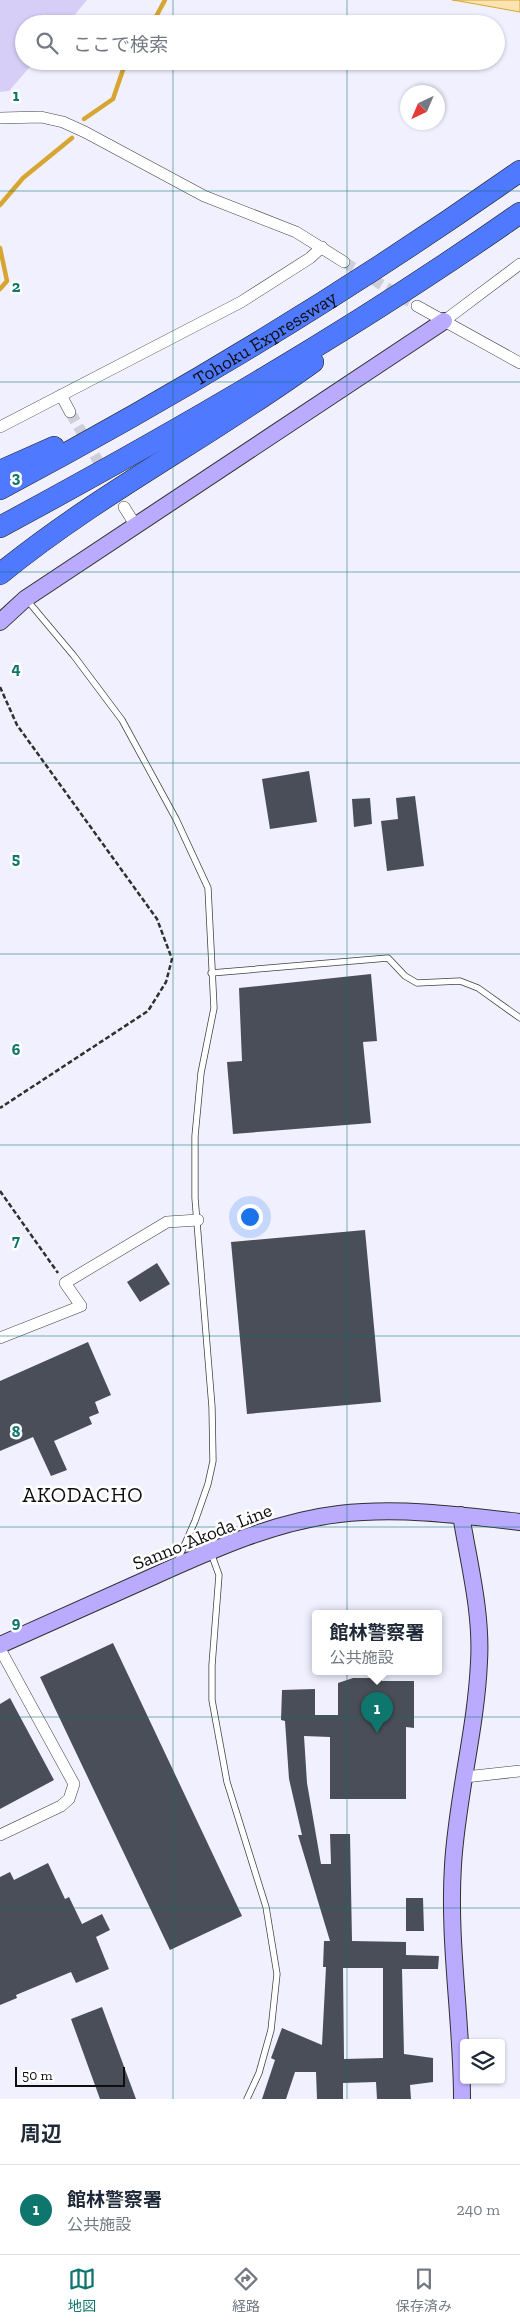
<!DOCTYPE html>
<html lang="ja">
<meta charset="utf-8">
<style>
:root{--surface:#fff;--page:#f6f6f7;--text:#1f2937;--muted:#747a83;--line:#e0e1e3;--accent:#0f766e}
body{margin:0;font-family:"Zilla Slab","Noto Sans JP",serif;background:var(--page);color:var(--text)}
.controls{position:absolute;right:15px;bottom:15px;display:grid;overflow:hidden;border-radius:5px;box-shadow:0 1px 4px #0004}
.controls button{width:45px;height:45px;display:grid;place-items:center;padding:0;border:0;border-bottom:1px solid var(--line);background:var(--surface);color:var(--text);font:25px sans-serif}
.compass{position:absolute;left:400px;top:85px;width:45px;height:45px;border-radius:50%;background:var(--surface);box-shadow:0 1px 4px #0004;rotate:224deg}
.scale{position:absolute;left:15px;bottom:12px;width:110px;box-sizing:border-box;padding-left:5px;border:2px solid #0e0e0e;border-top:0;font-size:14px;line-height:18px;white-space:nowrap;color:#0e0e0e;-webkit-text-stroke:4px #fff;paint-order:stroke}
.you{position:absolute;left:249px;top:1216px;width:18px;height:18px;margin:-12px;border:4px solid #fff;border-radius:50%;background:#1a73e8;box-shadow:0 0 0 8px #1a73e833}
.badge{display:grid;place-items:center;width:32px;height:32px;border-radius:50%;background:var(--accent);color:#fff;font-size:16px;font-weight:700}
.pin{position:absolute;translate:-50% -41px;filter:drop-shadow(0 1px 2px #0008)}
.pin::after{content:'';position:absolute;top:26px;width:18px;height:15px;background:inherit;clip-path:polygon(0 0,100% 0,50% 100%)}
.popup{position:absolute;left:312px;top:1610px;width:130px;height:65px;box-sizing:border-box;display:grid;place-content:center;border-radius:5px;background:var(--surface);filter:drop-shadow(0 1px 4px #0005);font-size:16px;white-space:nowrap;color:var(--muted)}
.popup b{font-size:19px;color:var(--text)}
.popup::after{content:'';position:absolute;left:50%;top:100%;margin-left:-10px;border:10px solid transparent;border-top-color:var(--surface)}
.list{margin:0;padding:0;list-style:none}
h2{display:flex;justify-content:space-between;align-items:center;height:65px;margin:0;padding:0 20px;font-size:21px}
h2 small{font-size:16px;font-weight:400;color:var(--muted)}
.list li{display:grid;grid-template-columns:32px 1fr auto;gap:15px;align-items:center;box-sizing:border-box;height:90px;padding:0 20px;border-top:1px solid var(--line)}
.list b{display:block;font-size:19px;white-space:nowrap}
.list p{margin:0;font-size:16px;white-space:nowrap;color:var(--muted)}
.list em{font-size:16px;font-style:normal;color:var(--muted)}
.icon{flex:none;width:28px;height:28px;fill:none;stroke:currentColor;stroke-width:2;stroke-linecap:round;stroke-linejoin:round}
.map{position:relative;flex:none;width:520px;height:2099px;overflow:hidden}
.search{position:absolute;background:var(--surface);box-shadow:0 1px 4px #0004;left:15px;right:15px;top:15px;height:55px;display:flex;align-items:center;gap:12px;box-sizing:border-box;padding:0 18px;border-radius:28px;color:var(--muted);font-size:19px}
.sheet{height:155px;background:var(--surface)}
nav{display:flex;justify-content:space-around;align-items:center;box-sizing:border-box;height:70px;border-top:1px solid var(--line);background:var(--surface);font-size:14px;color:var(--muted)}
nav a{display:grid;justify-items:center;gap:2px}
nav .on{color:var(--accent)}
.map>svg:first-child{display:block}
.farmland{fill:#d7cef7}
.water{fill:#fae2b1;stroke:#d7a532}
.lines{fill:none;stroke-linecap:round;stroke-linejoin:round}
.stream{stroke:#d7a532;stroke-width:4.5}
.building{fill:#4a4e58;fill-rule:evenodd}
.street-tunnel{stroke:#cfcedb;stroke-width:11;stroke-dasharray:11 5.5;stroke-linecap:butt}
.lane-casing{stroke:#414141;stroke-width:7}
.street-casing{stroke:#414141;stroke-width:12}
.secondary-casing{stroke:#303030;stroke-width:18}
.highway-casing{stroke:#1f1f1f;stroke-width:22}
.path{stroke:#303030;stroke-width:2.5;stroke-dasharray:5 2.5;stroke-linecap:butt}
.lane{stroke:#fff;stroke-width:5.5}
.street{stroke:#fff;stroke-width:11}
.secondary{stroke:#bbabff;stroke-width:16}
.highway{stroke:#4f79fe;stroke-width:21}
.grid{fill:none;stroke:#0f766e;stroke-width:1;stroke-opacity:0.55}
.labels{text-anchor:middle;stroke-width:5;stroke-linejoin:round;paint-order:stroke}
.street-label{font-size:19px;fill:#0e0e0e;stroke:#fff}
.quarter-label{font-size:21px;letter-spacing:1px;fill:#0e0e0e;stroke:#fff}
.grid-label{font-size:16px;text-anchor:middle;font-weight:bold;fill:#0f766e;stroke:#fff;stroke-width:5;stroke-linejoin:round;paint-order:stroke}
</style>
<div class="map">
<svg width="520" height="2099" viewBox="0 0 520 2099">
<rect width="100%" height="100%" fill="#f1f0ff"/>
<path class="farmland" d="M0,0H87L67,24H24V61H35L9,91L0,92Z"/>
<path class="water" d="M452,0H520V12L459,1Z"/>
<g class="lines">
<path class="stream" d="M152,24L165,0
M84,119L113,99L126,61
M0,205L23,178L72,138
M0,248L7,281L0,289"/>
</g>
<path class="building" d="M309,771L317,822L270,829L262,779Z
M415,796L424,866L387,871L381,821L398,819L396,798Z
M370,798L372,824L354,827L352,799Z
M371,974L377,1041L363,1042L371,1123L233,1134L227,1062L242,1061L239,988Z
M365,1230L381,1402L247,1414L231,1242Z
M157,1263L170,1284L140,1302L127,1282Z
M88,1342L111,1395L95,1402L99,1413L89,1417L92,1424L54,1441L67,1470L51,1476L33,1437L0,1451V1381Z
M113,1643L242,1916L170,1950L40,1677Z
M370,1672H382V1681H414V1728L406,1727V1799H330V1737L304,1736L307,1783L321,1864H331L330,1834H350L352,1941L406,1942V1955L439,1956L438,1969H402L404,2054L433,2058V2082L410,2085L411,2099H377L376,2082L343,2083V2099H317L316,2072H295L286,2099H262L275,2060L271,2058L282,2028L322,2045L326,1967H323L324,1941H330L298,1835H302L289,1779L285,1721L281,1720L282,1690L315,1689V1715H338V1683L353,1678H370ZM343,1968H383V2058L344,2059Z
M10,1698L54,1780L0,1809V1704Z
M48,1863L65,1899L69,1897L82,1924L102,1914L110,1930L96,1937L109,1969L76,1983L71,1972L16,1995L17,1998L0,2005V1877L10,1872L14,1880Z
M406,1898H423L424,1931H406Z
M102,2007L136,2099H100L71,2019Z"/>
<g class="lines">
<path class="street-tunnel" d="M344,262L417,306
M70,412L117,494"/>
<defs>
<path id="lane" d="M27,600L74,656L122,720L176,819L208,888L214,1008L201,1073L195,1136V1198L212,1407L213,1461L208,1484L195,1521L177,1562
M211,973L388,958L405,976L417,983L460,981L478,988L520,1018
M211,1553L219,1575L212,1665V1700L227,1782L266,1907L277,1974L271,2030L259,2073L247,2099"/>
<path id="street" d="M0,118L41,117L63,122L85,132L204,196L296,232L344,262
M417,306L520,363
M444,321L520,264
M61,395L70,412
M0,427L241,302L310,258L322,247
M124,507L136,526
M0,1338L81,1306L65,1283L167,1222L198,1220
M0,1649L74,1784L69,1799L61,1806L0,1835
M465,1777L520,1771"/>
<path id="secondary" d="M0,622L25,599L444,321
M461,1515C469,1564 482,1613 479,1662C476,1730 457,1797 453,1865C448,1943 462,2021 462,2099
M0,1645C51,1622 102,1599 152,1577C212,1550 273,1522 339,1514C399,1507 460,1515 520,1522"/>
<g id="highway">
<path d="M0,471L54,447"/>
<path id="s1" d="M0,489C179,394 354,288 520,171"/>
<path d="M0,527C178,431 355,329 520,213"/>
<path d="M0,574C98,494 211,436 313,362"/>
</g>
</defs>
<use href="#lane" class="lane-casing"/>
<use href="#street" class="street-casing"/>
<use href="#secondary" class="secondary-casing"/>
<use href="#highway" class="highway-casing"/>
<path class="path" d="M0,687L17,725L157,919L172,959L166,982L148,1011L0,1108
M0,1191L58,1273"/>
<use href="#lane" class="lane"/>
<use href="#street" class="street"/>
<use href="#secondary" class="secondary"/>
<use href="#highway" class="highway"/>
</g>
<path class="grid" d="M173,0V24M347,0V24M173,61V2099M347,61V2099M0,191H520M0,382H520M0,572H520M0,763H520M0,954H520M0,1145H520M0,1336H520M0,1527H520M0,1717H520M0,1908H520"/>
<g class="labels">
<g class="street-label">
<text dy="7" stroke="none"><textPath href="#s1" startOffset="305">Tohoku Expressway</textPath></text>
<text transform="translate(202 1536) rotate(-22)" y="7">Sanno-Akoda Line</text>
</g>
<g class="quarter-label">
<text x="83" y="1502">AKODACHO</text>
</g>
</g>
<g class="grid-label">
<text x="16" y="101">1</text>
<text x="16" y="292">2</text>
<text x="16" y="483">3</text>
<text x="16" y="674">4</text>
<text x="16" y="864">5</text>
<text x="16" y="1055">6</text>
<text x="16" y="1246">7</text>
<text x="16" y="1437">8</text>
<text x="16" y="1628">9</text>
</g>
</svg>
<div class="controls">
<button><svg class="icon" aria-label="layers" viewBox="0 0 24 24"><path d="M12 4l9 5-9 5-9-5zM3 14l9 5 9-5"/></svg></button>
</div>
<svg class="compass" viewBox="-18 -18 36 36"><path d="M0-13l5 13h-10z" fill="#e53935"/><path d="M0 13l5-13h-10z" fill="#747a83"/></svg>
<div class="scale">50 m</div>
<div class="you"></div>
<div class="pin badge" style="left:377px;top:1733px">1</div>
<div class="popup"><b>館林警察署</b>公共施設</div>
<div class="search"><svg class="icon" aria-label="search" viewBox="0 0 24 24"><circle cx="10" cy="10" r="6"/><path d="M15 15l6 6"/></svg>ここで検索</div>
</div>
<section class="sheet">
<h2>周辺<small></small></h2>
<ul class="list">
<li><span class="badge">1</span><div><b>館林警察署</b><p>公共施設</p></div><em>240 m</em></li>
</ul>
</section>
<nav>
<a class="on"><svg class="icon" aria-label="map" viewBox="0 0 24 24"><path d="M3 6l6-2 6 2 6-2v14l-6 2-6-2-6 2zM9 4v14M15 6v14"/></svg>地図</a>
<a><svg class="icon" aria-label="directions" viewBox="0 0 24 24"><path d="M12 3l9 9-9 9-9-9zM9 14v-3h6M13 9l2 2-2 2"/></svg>経路</a>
<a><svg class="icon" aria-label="saved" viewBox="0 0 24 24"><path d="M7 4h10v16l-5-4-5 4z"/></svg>保存済み</a>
</nav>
